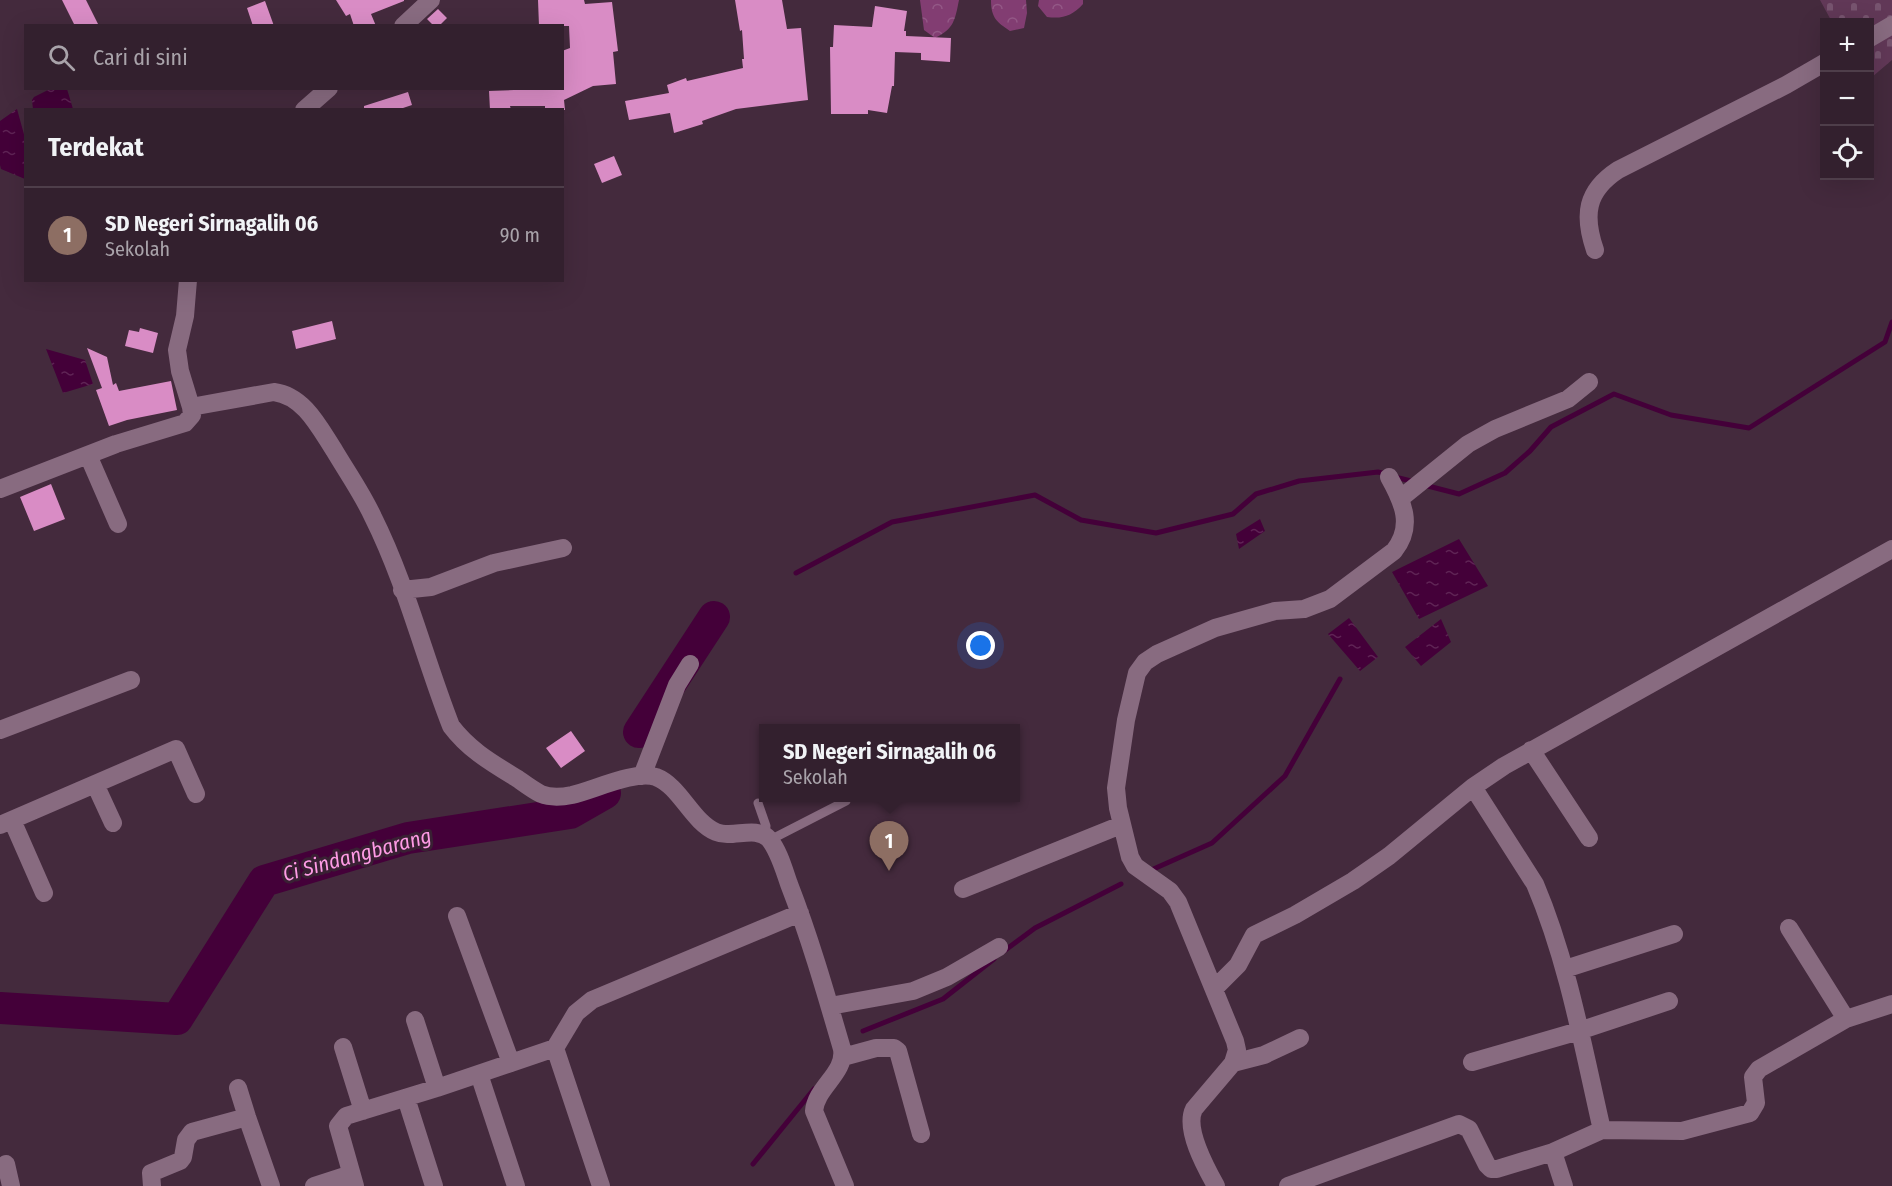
<!DOCTYPE html>
<html lang="id">
<meta charset="utf-8">
<style>
:root{--surface:#33202e;--page:#3e2d3a;--text:#f1f3f6;--muted:#a9a3aa;--line:#4e3e4a;--accent:#20d887}
body{margin:0;font-family:"Fira Sans Condensed",sans-serif;background:var(--page);color:var(--text)}
.controls{position:absolute;right:18px;top:18px;display:grid;overflow:hidden;border-radius:0px;box-shadow:0 6px 24px #0002}
.controls button{width:54px;height:54px;display:grid;place-items:center;padding:0;border:0;border-bottom:2px solid var(--line);background:var(--surface);color:var(--text);font:30px sans-serif}
.you{position:absolute;left:981px;top:646px;width:21px;height:21px;margin:-15px;border:4px solid #fff;border-radius:50%;background:#1a73e8;box-shadow:0 0 0 9px #1a73e833}
.badge{display:grid;place-items:center;width:39px;height:39px;border-radius:50%;background:var(--accent);color:#fff;font-size:20px;font-weight:700}
.pin{position:absolute;translate:-50% -50px;filter:drop-shadow(0 2px 3px #0008)}
.pin::after{content:'';position:absolute;top:32px;width:21px;height:18px;background:inherit;clip-path:polygon(0 0,100% 0,50% 100%)}
.popup{position:absolute;left:759px;top:724px;width:261px;height:78px;box-sizing:border-box;display:grid;place-content:center;border-radius:0px;background:var(--surface);filter:drop-shadow(0 2px 4px #0005);font-size:20px;white-space:nowrap;color:var(--muted)}
.popup b{font-size:22px;color:var(--text)}
.popup::after{content:'';position:absolute;left:50%;top:100%;margin-left:-12px;border:12px solid transparent;border-top-color:var(--surface)}
.list{margin:0;padding:0;list-style:none}
h2{display:flex;justify-content:space-between;align-items:center;height:78px;margin:0;padding:0 24px;font-size:26px}
h2 small{font-size:20px;font-weight:400;color:var(--muted)}
.list li{display:grid;grid-template-columns:39px 1fr auto;gap:18px;align-items:center;box-sizing:border-box;height:96px;padding:0 24px;border-top:2px solid var(--line)}
.list b{display:block;font-size:22px;white-space:nowrap}
.list p{margin:0;font-size:20px;white-space:nowrap;color:var(--muted)}
.list em{font-size:20px;font-style:normal;color:var(--muted)}
.icon{flex:none;width:33px;height:33px;fill:none;stroke:currentColor;stroke-width:2;stroke-linecap:round;stroke-linejoin:round}
.map{position:relative;flex:none;width:1892px;height:1186px;overflow:hidden}
.search{position:absolute;background:var(--surface);box-shadow:0 6px 24px #0002;left:24px;top:24px;width:540px;height:66px;display:flex;align-items:center;gap:15px;box-sizing:border-box;padding:0 21px;border-radius:0px;color:var(--muted);font-size:22px}
.panel{position:absolute;background:var(--surface);box-shadow:0 6px 24px #0002;left:24px;top:108px;width:540px;height:174px;border-radius:0px}
.map>svg:first-child{display:block}
.forest{fill:url(#forest-crowns)}
.cemetery{fill:url(#cemetery-stones)}
.water{fill:url(#water-ripples)}
.lines{fill:none;stroke-linecap:round;stroke-linejoin:round}
.stream{stroke:#440039;stroke-width:5}
.river{stroke:#440039;stroke-width:32}
.building{fill:#d98cc5}
.lane{stroke:#886b80;stroke-width:9}
.street{stroke:#886b80;stroke-width:18}
.labels{text-anchor:middle;stroke-width:6;stroke-linejoin:round;paint-order:stroke}
.water-label{font-size:21px;font-style:italic;fill:#fe9be5;stroke:#392033}
</style>
<div class="map">
<svg width="1892" height="1186" viewBox="0 0 1892 1186">
<defs>
<pattern id="forest-crowns" width="20" height="18" patternUnits="userSpaceOnUse" patternTransform="scale(1.5)"><rect width="20" height="18" fill="#823d72"/><path d="M2 6a3 3 0 1 1 6 0M12 15a3 3 0 1 1 6 0" fill="none" stroke="#935886"/></pattern>
<pattern id="cemetery-stones" width="16" height="16" patternUnits="userSpaceOnUse" patternTransform="scale(1.5)"><rect width="16" height="16" fill="#613857"/><path d="M2 7V4a2 2 0 0 1 4 0v3zM10 15v-3a2 2 0 0 1 4 0v3z" fill="#77546f"/></pattern>
<pattern id="water-ripples" width="26" height="14" patternUnits="userSpaceOnUse" patternTransform="scale(1.5)"><rect width="26" height="14" fill="#440039"/><path d="M2 4q2-2 4 0t4 0M15 11q2-2 4 0t4 0" fill="none" stroke="#5f2455"/></pattern>
</defs>
<rect width="100%" height="100%" fill="#442a3d"/>
<path class="forest" d="M920,0H959C955,20 954,29 935,38L924,30Z
M991,0H1026L1027,13L1024,28L1010,31C997,22 991,18 991,0Z
M1039,0H1083V4C1072,16 1063,19 1047,17L1038,6Z"/>
<path class="cemetery" d="M1820,0H1892V60L1872,77L1870,75V22H1832Z"/>
<path class="water" d="M50,89H67L73,109H33L32,100L34,97Z
M17,109L25,138V179L1,169L0,165V121Z
M46,349L85,360L93,384L63,393Z
M1260,519L1265,531L1239,549L1236,534Z
M1459,539L1488,586L1419,619L1392,572Z
M1349,618L1378,657L1360,671L1328,634Z
M1441,619L1451,642L1421,666L1405,647Z"/>
<g class="lines">
<path class="stream" d="M1395,477L1415,482
M1424,485L1459,494L1505,473L1530,451L1551,427L1614,394L1671,415L1749,428L1885,342L1892,322
M796,573L892,522L1035,495L1081,520L1156,533L1233,514L1256,494L1299,481L1378,472L1386,474
M1149,871L1212,843L1285,776L1340,679
M1004,951L1035,928L1121,884
M863,1031L943,999L994,959
M753,1164L814,1089"/>
<path class="river" d="M639,732L714,617
M0,1008L177,1019L264,881L408,838L570,813L605,793"/>
</g>
<path class="building" d="M62,0H86L99,26H75Z
M336,0H404V1L371,14L376,26H354L350,14L346,16Z
M538,0H584L585,4L612,2L618,51L613,52L616,84L593,86L564,100L565,110H545V106H510L511,110H490L489,91L514,90V88H562V51L570,48L569,26H539Z
M735,0H782L787,29L801,28L808,100L736,109L702,121L703,124L674,133L670,113L629,120L625,101L669,93L667,85L686,78L687,81L743,68L742,59H744L742,30L740,31Z
M265,1L274,26H253L247,8Z
M875,6L907,11L904,31H906V36L951,38L950,62L921,60V53L895,52L894,86H892L887,113L868,110V114H831L830,47H833L834,25L872,27Z
M438,9L447,18L439,26H434L427,19Z
M408,92L412,105L397,110H364V106Z
M614,156L622,175L602,183L594,164Z
M332,321L336,339L296,349L292,331Z
M140,328L158,333L153,353L125,346L129,330L139,332Z
M87,348L107,357L113,385L116,383L119,391L171,381L177,410L127,420L109,426L96,390L102,388Z
M51,484L65,519L34,531L20,497Z
M571,731L585,751L561,768L546,748Z"/>
<g class="lines">
<path class="lane" d="M758,803L766,826L765,836
M770,840L846,801"/>
<path class="street" d="M403,26L431,0
M1870,38L1892,25
M304,110L329,88
M1595,250C1583,215 1586,191 1618,170L1786,85L1824,63
M191,407L274,392C304,396 319,427 334,450C347,472 362,493 373,517C406,583 424,657 451,726C469,750 492,763 518,779C525,784 533,790 541,794C551,798 562,797 572,795C594,790 635,770 656,777C680,786 692,822 716,832C732,839 756,825 769,839C779,851 784,870 789,884C810,938 826,994 842,1049C846,1073 816,1087 814,1111L845,1186
M88,455L118,524
M0,489L116,444L185,423L192,415L191,407L180,371L177,350L185,316L188,280
M1401,498L1468,444L1495,429L1568,399L1589,382
M402,590L431,587L494,563L563,548
M0,730L131,680
M1531,750L1589,838
M642,776L677,685L690,664
M95,784L113,823
M1473,787L1535,884C1568,962 1583,1047 1602,1130
M12,820L44,893
M0,825L176,749L196,794
M963,889L1121,825
M457,916L511,1063
M1789,928L1846,1019
M1565,969L1674,934
M1214,989L1238,965L1254,935L1295,915L1353,881L1389,856L1473,787L1504,766L1892,549
M830,1006L913,991L947,977L999,947
M415,1020L437,1088
M343,1047L363,1111
M555,1048L601,1186
M843,1057L876,1048H894L898,1051L921,1134
M1472,1062L1579,1031L1669,1001
M1233,1063L1264,1055L1300,1038
M479,1074L516,1186
M238,1088L247,1117L271,1186
M406,1098L434,1186
M1553,1152L1564,1186
M6,1164L11,1186
M152,1186L151,1173L180,1161L183,1157L186,1140L192,1132L247,1117
M314,1186L351,1174
M355,1186L338,1126L346,1116L437,1088L555,1048L576,1013L592,1000L800,913
M1216,1186C1206,1168 1184,1129 1194,1109L1233,1063L1237,1050L1235,1041L1178,902L1170,891L1135,866L1130,857L1118,808L1116,788L1126,720L1137,673L1145,662L1157,654L1215,628L1275,611L1304,609L1330,599L1394,551C1414,526 1403,502 1389,477
M1288,1186L1459,1124L1469,1129L1487,1165L1491,1169H1497L1553,1152L1602,1130L1682,1131L1750,1113L1756,1103L1753,1077L1759,1069L1846,1019L1892,1004"/>
</g>
<g class="labels">
<g class="water-label">
<text transform="translate(357 855) rotate(-15)" y="7">Ci Sindangbarang</text>
</g>
</g>
</svg>
<div class="controls">
<button>+</button>
<button>−</button>
<button><svg class="icon" aria-label="locate" viewBox="0 0 24 24"><circle cx="12" cy="12" r="6"/><path d="M12 2v4M12 18v4M2 12h4M18 12h4"/></svg></button>
</div>
<div class="you"></div>
<div class="pin badge" style="left:889px;top:871px;background:#8d6e63">1</div>
<div class="popup"><b>SD Negeri Sirnagalih 06</b>Sekolah</div>
<div class="search"><svg class="icon" aria-label="search" viewBox="0 0 24 24"><circle cx="10" cy="10" r="6"/><path d="M15 15l6 6"/></svg>Cari di sini</div>
<section class="panel">
<h2>Terdekat<small></small></h2>
<ul class="list">
<li><span class="badge" style="background:#8d6e63">1</span><div><b>SD Negeri Sirnagalih 06</b><p>Sekolah</p></div><em>90 m</em></li>
</ul>
</section>
</div>
